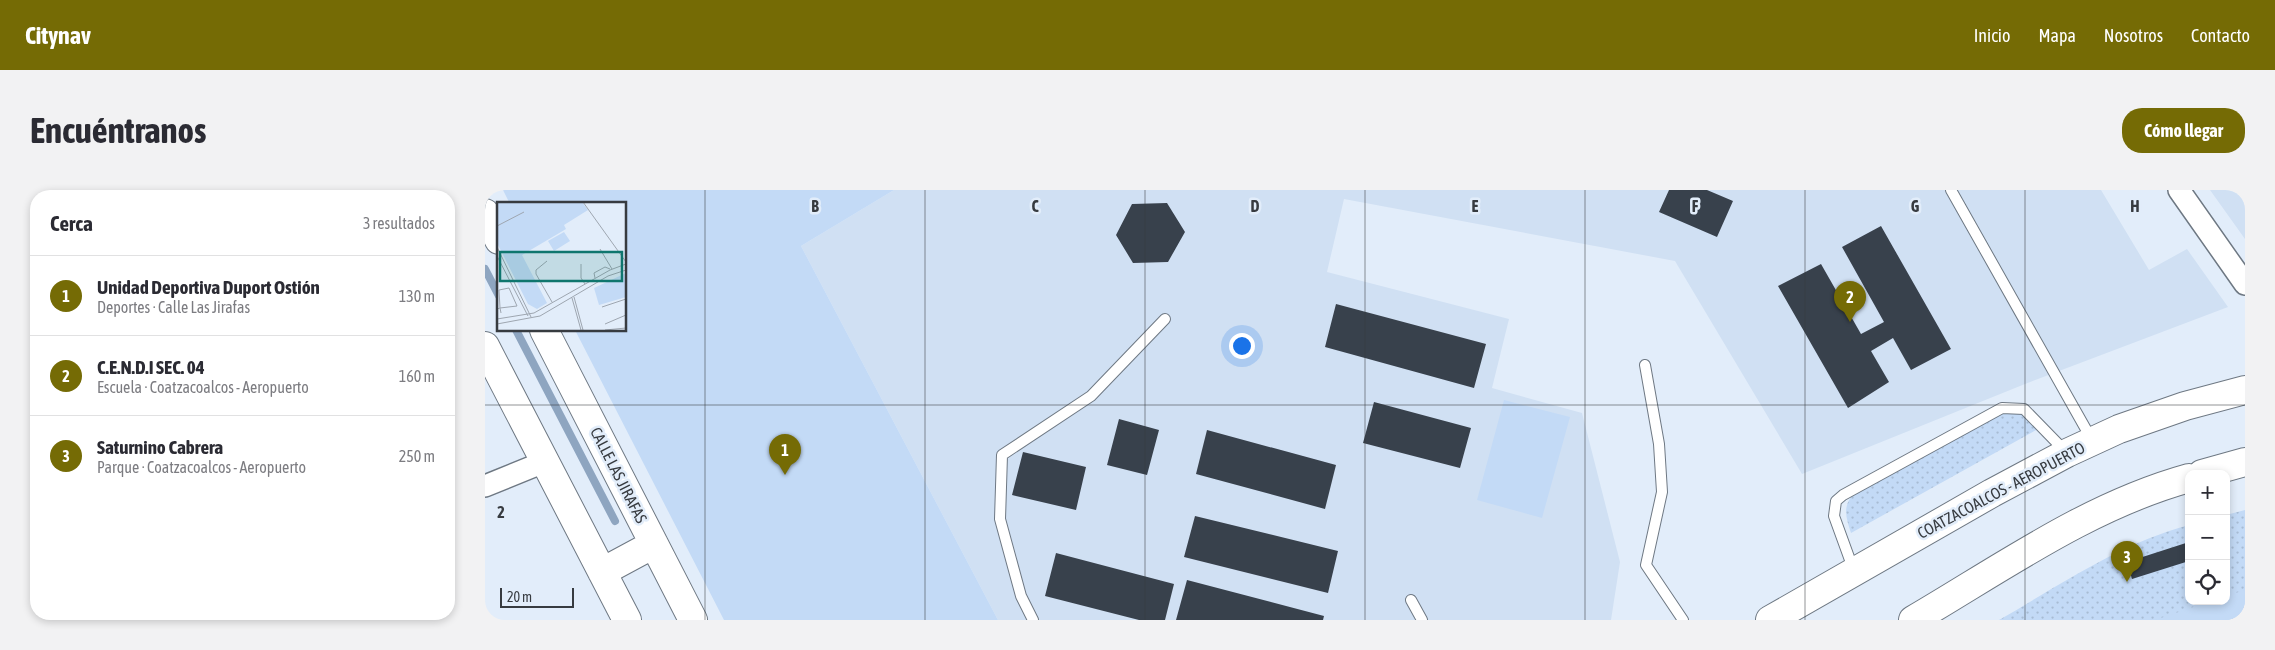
<!DOCTYPE html>
<html lang="es">
<meta charset="utf-8">
<style>
:root{--surface:#fff;--page:#f2f2f3;--text:#2b2b33;--muted:#7c7c81;--line:#e1e1e2;--accent:#756b05}
body{margin:0;font-family:"Asap Condensed",sans-serif;background:var(--page);color:var(--text)}
.controls{position:absolute;right:15px;bottom:15px;display:grid;overflow:hidden;border-radius:10px;box-shadow:0 2px 8px #0003}
.controls button{width:45px;height:45px;display:grid;place-items:center;padding:0;border:0;border-bottom:1px solid var(--line);background:var(--surface);color:var(--text);font:25px sans-serif}
.scale{position:absolute;left:15px;bottom:12px;width:74px;box-sizing:border-box;padding-left:5px;border:2px solid #373b40;border-top:0;font-size:14px;line-height:18px;white-space:nowrap;color:#373b40;-webkit-text-stroke:4px #e2edfa;paint-order:stroke}
.you{position:absolute;left:756px;top:155px;width:18px;height:18px;margin:-12px;border:4px solid #fff;border-radius:50%;background:#1a73e8;box-shadow:0 0 0 8px #1a73e833}
.badge{display:grid;place-items:center;width:32px;height:32px;border-radius:50%;background:var(--accent);color:#fff;font-size:16px;font-weight:700}
.pin{position:absolute;translate:-50% -41px;filter:drop-shadow(0 1px 2px #0008)}
.pin::after{content:'';position:absolute;top:26px;width:18px;height:15px;background:inherit;clip-path:polygon(0 0,100% 0,50% 100%)}
.list{margin:0;padding:0;list-style:none}
h2{display:flex;justify-content:space-between;align-items:center;height:65px;margin:0;padding:0 20px;font-size:21px}
h2 small{font-size:16px;font-weight:400;color:var(--muted)}
.list li{display:grid;grid-template-columns:32px 1fr auto;gap:15px;align-items:center;box-sizing:border-box;height:80px;padding:0 20px;border-top:1px solid var(--line)}
.list b{display:block;font-size:19px;white-space:nowrap}
.list p{margin:0;font-size:16px;white-space:nowrap;color:var(--muted)}
.list em{font-size:16px;font-style:normal;color:var(--muted)}
.icon{flex:none;width:28px;height:28px;fill:none;stroke:currentColor;stroke-width:2;stroke-linecap:round;stroke-linejoin:round}
.map{position:relative;flex:none;width:1760px;height:430px;overflow:hidden;border-radius:20px}
header{display:flex;align-items:center;gap:30px;box-sizing:border-box;height:70px;padding:0 25px;background:var(--accent);color:#fff}
header strong{font-size:24px}
nav{display:flex;gap:28px;margin-inline-start:auto;font-size:18px}
.intro{display:flex;align-items:center;justify-content:space-between;box-sizing:border-box;height:120px;padding:0 30px}
h1{margin:0;font-size:35px}
.button{padding:12px 22px;border-radius:20px;background:var(--accent);color:#fff;font-size:18px;font-weight:700}
main{display:flex;gap:30px;padding:0 30px}
aside{flex:1;background:var(--surface);border-radius:20px;box-shadow:0 2px 8px #0003}
.map>svg:first-child{display:block}
.built{fill:#d0e0f3}
.green{fill:url(#green-dots)}
.pitch{fill:#c3daf6}
.lines{fill:none;stroke-linecap:round;stroke-linejoin:round}
.stream{stroke:#8ea5c0;stroke-width:8}
.building{fill:#38414c}
.service-casing{stroke:#6e7883;stroke-width:12}
.minor-casing{stroke:#6e7883;stroke-width:24}
.secondary-casing{stroke:#6e7883;stroke-width:30}
.primary-casing{stroke:#6e7883;stroke-width:30}
.service{stroke:#fff;stroke-width:10}
.minor{stroke:#fff;stroke-width:21}
.secondary{stroke:#fff;stroke-width:28}
.primary{stroke:#fff;stroke-width:28}
.grid{fill:none;stroke:#373b40;stroke-width:1;stroke-opacity:0.55}
.labels{text-anchor:middle;stroke-width:5;stroke-linejoin:round;paint-order:stroke}
.street-label{font-size:16px;fill:#373b40;stroke:#e2edfa}
.inset-road{fill:none;stroke:#9ea6b0;stroke-width:1}
.view{fill:#0f766e;fill-opacity:0.15;stroke:#0f766e;stroke-width:2.5}
.inset-edge{fill:none;stroke:#373b40;stroke-width:2.5}
.grid-label{font-size:16px;text-anchor:middle;font-weight:bold;fill:#373b40;stroke:#e2edfa;stroke-width:5;stroke-linejoin:round;paint-order:stroke}
</style>
<header>
<strong>Citynav</strong>
<nav><a>Inicio</a><a>Mapa</a><a>Nosotros</a><a>Contacto</a></nav>
</header>
<div class="intro"><h1>Encuéntranos</h1><a class="button">Cómo llegar</a></div>
<main>
<aside>
<h2>Cerca<small>3 resultados</small></h2>
<ul class="list">
<li><span class="badge">1</span><div><b>Unidad Deportiva Duport Ostión</b><p>Deportes · Calle Las Jirafas</p></div><em>130 m</em></li>
<li><span class="badge">2</span><div><b>C.E.N.D.I SEC. 04</b><p>Escuela · Coatzacoalcos - Aeropuerto</p></div><em>160 m</em></li>
<li><span class="badge">3</span><div><b>Saturnino Cabrera</b><p>Parque · Coatzacoalcos - Aeropuerto</p></div><em>250 m</em></li>
</ul>
</aside>
<div class="map">
<svg width="1760" height="430" viewBox="0 0 1760 430">
<defs>
<pattern id="green-dots" width="8" height="8" patternUnits="userSpaceOnUse" patternTransform="scale(1.25)"><rect width="8" height="8" fill="#c3daf6"/><path d="M2 2h.1M6 6h.1" fill="none" stroke="#a8bcd4" stroke-width="1.8" stroke-linecap="round"/></pattern>
</defs>
<rect width="100%" height="100%" fill="#e2edfa"/>
<path class="built" d="M409,0H1616L1664,80L1702,59L1743,117L1540,194L1317,284L1190,71L859,9L842,82L1024,129L1007,198L1097,223L1135,372L1126,430H513L316,56Z
M1725,0H1760V49Z"/>
<path class="green" d="M1526,222L1538,225L1553,239L1366,343C1361,327 1357,317 1369,303L1513,225Z
M1760,320V430H1514C1575,395 1636,353 1704,335V411H1741V325Z"/>
<path class="pitch" d="M18,0H409L316,56L513,430H239L90,140H140V14H25Z
M1019,210L1085,227L1057,328L992,310Z
M1760,400V430H1670L1726,411H1741V406Z"/>
<g class="lines">
<path class="stream" d="M0,79L14,106
M31,140L130,331"/>
</g>
<path class="building" d="M1184,0H1222L1248,11L1232,47L1174,22Z
M682,13L700,42L683,72L648,73L631,45L647,14Z
M1396,36L1466,159L1426,180L1408,148L1386,161L1404,192L1363,218L1293,96L1336,74L1376,144L1399,132L1357,57Z
M851,114L1001,154L989,198L840,157Z
M889,212L986,238L975,278L878,253Z
M634,229L674,240L662,285L622,275Z
M722,240L851,275L840,319L711,284Z
M538,262L601,277L591,320L527,305Z
M710,326L853,361L843,403L699,367Z
M1704,352V371L1647,389L1642,372Z
M571,363L689,394L680,430H654L560,406Z
M702,390L839,426L838,430H691Z"/>
<g class="lines">
<defs>
<path id="service" d="M1466,0L1607,250
M1160,175L1174,254L1177,302L1161,375L1198,430
M1369,381L1349,326L1351,311L1358,305L1517,218L1539,219L1581,262
M926,410L937,430
M548,430L536,406L515,329L517,265L606,206L680,129"/>
<path id="minor" d="M1694,0L1760,94
M0,296L59,272"/>
<path id="secondary" d="M0,23L14,50
M59,140L208,430
M0,156L142,430
M117,382L169,354"/>
<path id="primary" d="M1717,284L1760,272
M1285,430L1507,303L1582,263L1634,239L1700,216L1760,200
M1428,430C1517,378 1603,316 1704,288"/>
</defs>
<use href="#service" class="service-casing"/>
<use href="#minor" class="minor-casing"/>
<use href="#secondary" class="secondary-casing"/>
<use href="#primary" class="primary-casing"/>
<use href="#service" class="service"/>
<use href="#minor" class="minor"/>
<use href="#secondary" class="secondary"/>
<use href="#primary" class="primary"/>
</g>
<path class="grid" d="M220,0V430M440,0V430M660,0V430M880,0V430M1100,0V430M1320,0V430M1540,0V430M0,215H1760"/>
<g class="labels">
<g class="street-label">
<text transform="translate(134 285) rotate(63)" y="6">CALLE LAS JIRAFAS</text>
<text transform="translate(1516 300) rotate(-28)" y="6">COATZACOALCOS - AEROPUERTO</text>
</g>
</g>
<g transform="translate(12 12)">
<rect width="129" height="129" fill="#e2edfa"/>
<path d="M129,71V95L102,103L97,86Z" fill="#c3daf6"/>
<path d="M0,0H85L91,8L67,23L69,27L25,53L50,101L40,107L31,102L0,41ZM67,30L73,39L57,49L51,39ZM129,76V93L113,98L108,83Z" fill="#c3daf6"/>
<path class="inset-road" d="M86,0L129,60M0,24L27,10M0,45L34,115M103,47L115,67M0,54L31,114M50,59L39,68V72L55,100M84,62V76L88,82M98,76L97,71L108,65L113,67M77,95L86,128M75,96L84,128M105,105L129,97M0,107L3,106L2,88L12,86M4,111L3,106L20,104L12,86M0,117L37,111L113,68L129,62M0,122L43,114L111,74L129,68M108,122L129,113M108,128L129,126"/>
<path class="view" d="M3,50H125V79H3Z"/>
<rect width="129" height="129" class="inset-edge"/>
</g>
<g class="grid-label">
<text x="330" y="22">B</text>
<text x="550" y="22">C</text>
<text x="770" y="22">D</text>
<text x="990" y="22">E</text>
<text x="1210" y="22">F</text>
<text x="1430" y="22">G</text>
<text x="1650" y="22">H</text>
<text x="16" y="328">2</text>
</g>
</svg>
<div class="controls">
<button>+</button>
<button>−</button>
<button><svg class="icon" aria-label="locate" viewBox="0 0 24 24"><circle cx="12" cy="12" r="6"/><path d="M12 2v4M12 18v4M2 12h4M18 12h4"/></svg></button>
</div>
<div class="scale">20 m</div>
<div class="you"></div>
<div class="pin badge" style="left:300px;top:285px">1</div>
<div class="pin badge" style="left:1365px;top:132px">2</div>
<div class="pin badge" style="left:1642px;top:392px">3</div>
</div>
</main>
